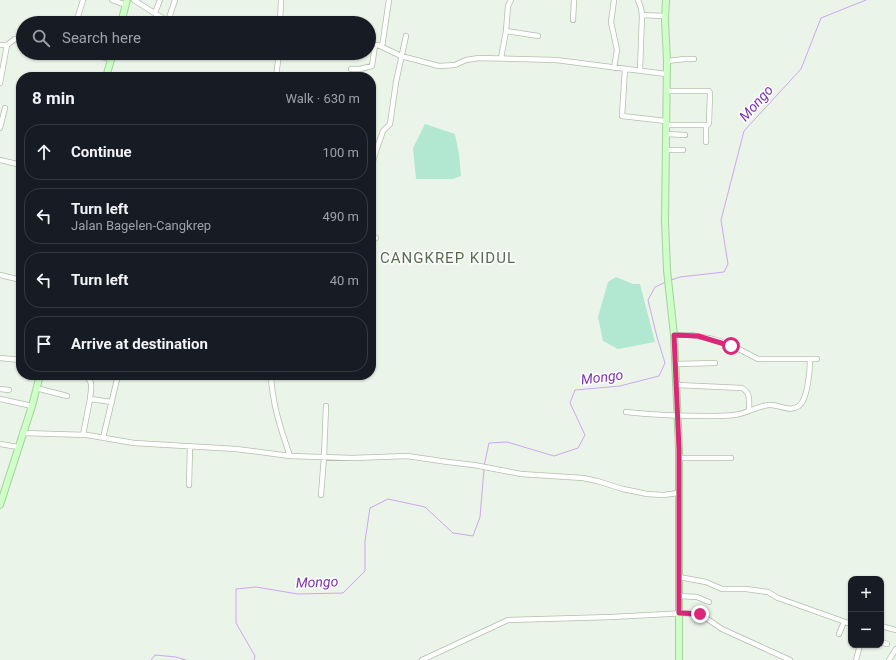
<!DOCTYPE html>
<meta charset="utf-8">
<style>
:root{--surface:#171b24;--page:#20242c;--text:#f1f3f6;--muted:#9ea1a6;--line:#363941}
body{margin:0;font-family:Roboto,sans-serif;background:var(--page);color:var(--text)}
.controls{position:absolute;right:12px;bottom:12px;display:grid;overflow:hidden;border-radius:8px;box-shadow:0 1px 3px #0004}
.controls button{width:36px;height:36px;display:grid;place-items:center;padding:0;border:0;border-bottom:1px solid var(--line);background:var(--surface);color:var(--text);font:20px sans-serif}
.stop{position:absolute;width:12px;height:12px;margin:-9px;border:3px solid #db2777;border-radius:50%;background:#fff}
.stop.end{background:#db2777;border-color:#fff;box-shadow:0 1px 4px #0008}
.list{margin:0;padding:0;list-style:none}
h2{display:flex;justify-content:space-between;align-items:center;height:52px;margin:0;padding:0 16px;font-size:17px}
h2 small{font-size:13px;font-weight:400;color:var(--muted)}
.list li{display:grid;grid-template-columns:26px 1fr auto;gap:12px;align-items:center;box-sizing:border-box;height:56px;margin:0 8px 8px;padding:0 8px;border:1px solid var(--line);border-radius:16px}
.list b{display:block;font-size:15px;white-space:nowrap}
.list p{margin:0;font-size:13px;white-space:nowrap;color:var(--muted)}
.list em{font-size:13px;font-style:normal;color:var(--muted)}
.icon{flex:none;width:22px;height:22px;fill:none;stroke:currentColor;stroke-width:2;stroke-linecap:round;stroke-linejoin:round}
.map{position:relative;flex:none;width:896px;height:660px;overflow:hidden}
.search{position:absolute;background:var(--surface);box-shadow:0 1px 3px #0004;left:16px;top:16px;width:360px;height:44px;display:flex;align-items:center;gap:10px;box-sizing:border-box;padding:0 14px;border-radius:22px;color:var(--muted);font-size:15px}
.panel{position:absolute;background:var(--surface);box-shadow:0 1px 3px #0004;left:16px;top:72px;width:360px;height:308px;border-radius:16px}
.map>svg:first-child{display:block}
.green{fill:#b2e8d1}
.lines{fill:none;stroke-linecap:round;stroke-linejoin:round}
.stream{stroke:#cda6f0;stroke-width:1}
.street-casing{stroke:#b0c0ab;stroke-width:6}
.secondary-casing{stroke:#a1d399;stroke-width:8}
.street{stroke:#fff;stroke-width:4.5}
.secondary{stroke:#cffec9;stroke-width:6}
.route{stroke:#db2777;stroke-width:5}
.labels{text-anchor:middle;stroke-width:3;stroke-linejoin:round;paint-order:stroke}
.water-label{font-size:14px;font-style:italic;fill:#7831b3;stroke:#fff}
.quarter-label{font-size:15px;letter-spacing:1px;fill:#566b4f;stroke:#fff}
</style>
<div class="map">
<svg width="896" height="660" viewBox="0 0 896 660">
<rect width="100%" height="100%" fill="#ebf4e9"/>
<path class="green" d="M425,124L455,134L459,154L461,176L453,179H416L413,148Z
M616,277L633,284H640L655,342L618,349L603,341L598,317L608,282Z"/>
<g class="lines">
<path class="stream" d="M671,280L680,277L724,272L728,264L721,220L744,131L801,69L821,18L866,0
M484,466L489,443L507,442L554,456L578,448L585,435L570,403L575,390L620,386L659,376L665,363L657,337L648,300L655,287L666,282
M151,660L155,655L176,657L186,660
M254,660L255,656L236,623V589L256,587L298,594L343,593L365,571V541L370,508L388,499L425,507L453,533L473,536L480,517L484,469"/>
<defs>
<path id="street" d="M112,0L126,5
M134,0L170,23
M638,0L641,8L642,15L640,71
M155,13L160,0
M642,15L665,16
M573,20L574,0
M168,21L175,0
M76,23L83,0
M280,23L281,0
M506,31L538,36
M0,45H7L15,39L23,40
M369,45H378L401,56L439,66L455,65L466,60L479,58L556,60L666,74
M382,47L389,0
M84,53L111,59
M501,58L506,31L508,6L511,0
M667,61L685,59H694
M614,68L617,50L611,22L614,0
M351,69H360L372,66L375,45
M625,69L622,116L666,121
M276,77L279,53
M0,83L7,45
M666,125H708L709,123L710,93L709,91H666
M706,125V142
M0,128L5,108
M666,134L685,135
M371,149L376,151L371,168
M666,150H683
M376,151L383,131L390,124L396,82L406,36
M0,160L21,165
M371,234L376,238
M0,275L21,280
M674,335H691L713,339L731,345L758,359H817
M0,358L21,360
M676,364L715,363
M85,375C94,383 91,387 90,399
M271,375C272,403 281,430 290,456
M677,385L742,388C751,393 749,402 749,410
M36,388L67,396
M0,389L9,390
M0,399L32,406
M626,412C653,415 679,416 706,416C715,416 725,416 734,415C746,414 757,406 769,405C780,404 788,413 799,406C808,399 810,369 810,359
M22,433L87,435L134,443L236,449L290,456L352,458L407,456L448,462L474,465L521,474L583,478L597,481L623,489L647,494L663,495L678,493
M83,435L90,399L112,402
M103,438L118,375
M0,444L18,447
M679,458H731
M189,485L190,447
M321,495L324,457L326,406
M679,577L706,582L722,589H746L768,592L778,598L851,624
M679,596L697,597L709,602
M881,626L896,630
M839,634L844,622
M881,642L887,644
M422,660L508,620L612,617L686,613L703,616L722,629L790,660
M856,660L860,645
M889,660L896,649"/>
<path id="secondary" d="M666,0L665,20L667,61L665,221L667,270L674,335L679,449V660
M121,23L127,0
M106,77L113,53
M0,505L32,406L40,375"/>
</defs>
<use href="#street" class="street-casing"/>
<use href="#secondary" class="secondary-casing"/>
<use href="#street" class="street"/>
<use href="#secondary" class="secondary"/>
</g>
<g class="lines">
<path class="route" d="M700,614L679,613V449L674,335L698,336L731,346"/>
</g>
<g class="labels">
<g class="water-label">
<text transform="translate(756 103) rotate(-48)" y="5">Mongo</text>
<text transform="translate(602 377) rotate(-7)" y="5">Mongo</text>
<text transform="translate(317 582) rotate(-2)" y="5">Mongo</text>
</g>
<g class="quarter-label">
<text x="448" y="263">CANGKREP KIDUL</text>
</g>
</g>
</svg>
<div class="controls">
<button>+</button>
<button>−</button>
</div>
<div class="stop" style="left:731px;top:346px"></div>
<div class="stop end" style="left:700px;top:614px"></div>
<div class="search"><svg class="icon" aria-label="search" viewBox="0 0 24 24"><circle cx="10" cy="10" r="6"/><path d="M15 15l6 6"/></svg>Search here</div>
<section class="panel">
<h2>8 min<small>Walk · 630 m</small></h2>
<ul class="list">
<li><svg class="icon" aria-label="ahead" viewBox="0 0 24 24"><path d="M12 20V5M6 11l6-6 6 6"/></svg><div><b>Continue</b></div><em>100 m</em></li>
<li><svg class="icon" aria-label="left" viewBox="0 0 24 24"><path d="M17 20v-9H6M10 6l-5 5 5 5"/></svg><div><b>Turn left</b><p>Jalan Bagelen-Cangkrep</p></div><em>490 m</em></li>
<li><svg class="icon" aria-label="left" viewBox="0 0 24 24"><path d="M17 20v-9H6M10 6l-5 5 5 5"/></svg><div><b>Turn left</b></div><em>40 m</em></li>
<li><svg class="icon" aria-label="arrive" viewBox="0 0 24 24"><path d="M6 21V4h12l-3 4 3 4H6"/></svg><div><b>Arrive at destination</b></div></li>
</ul>
</section>
</div>
